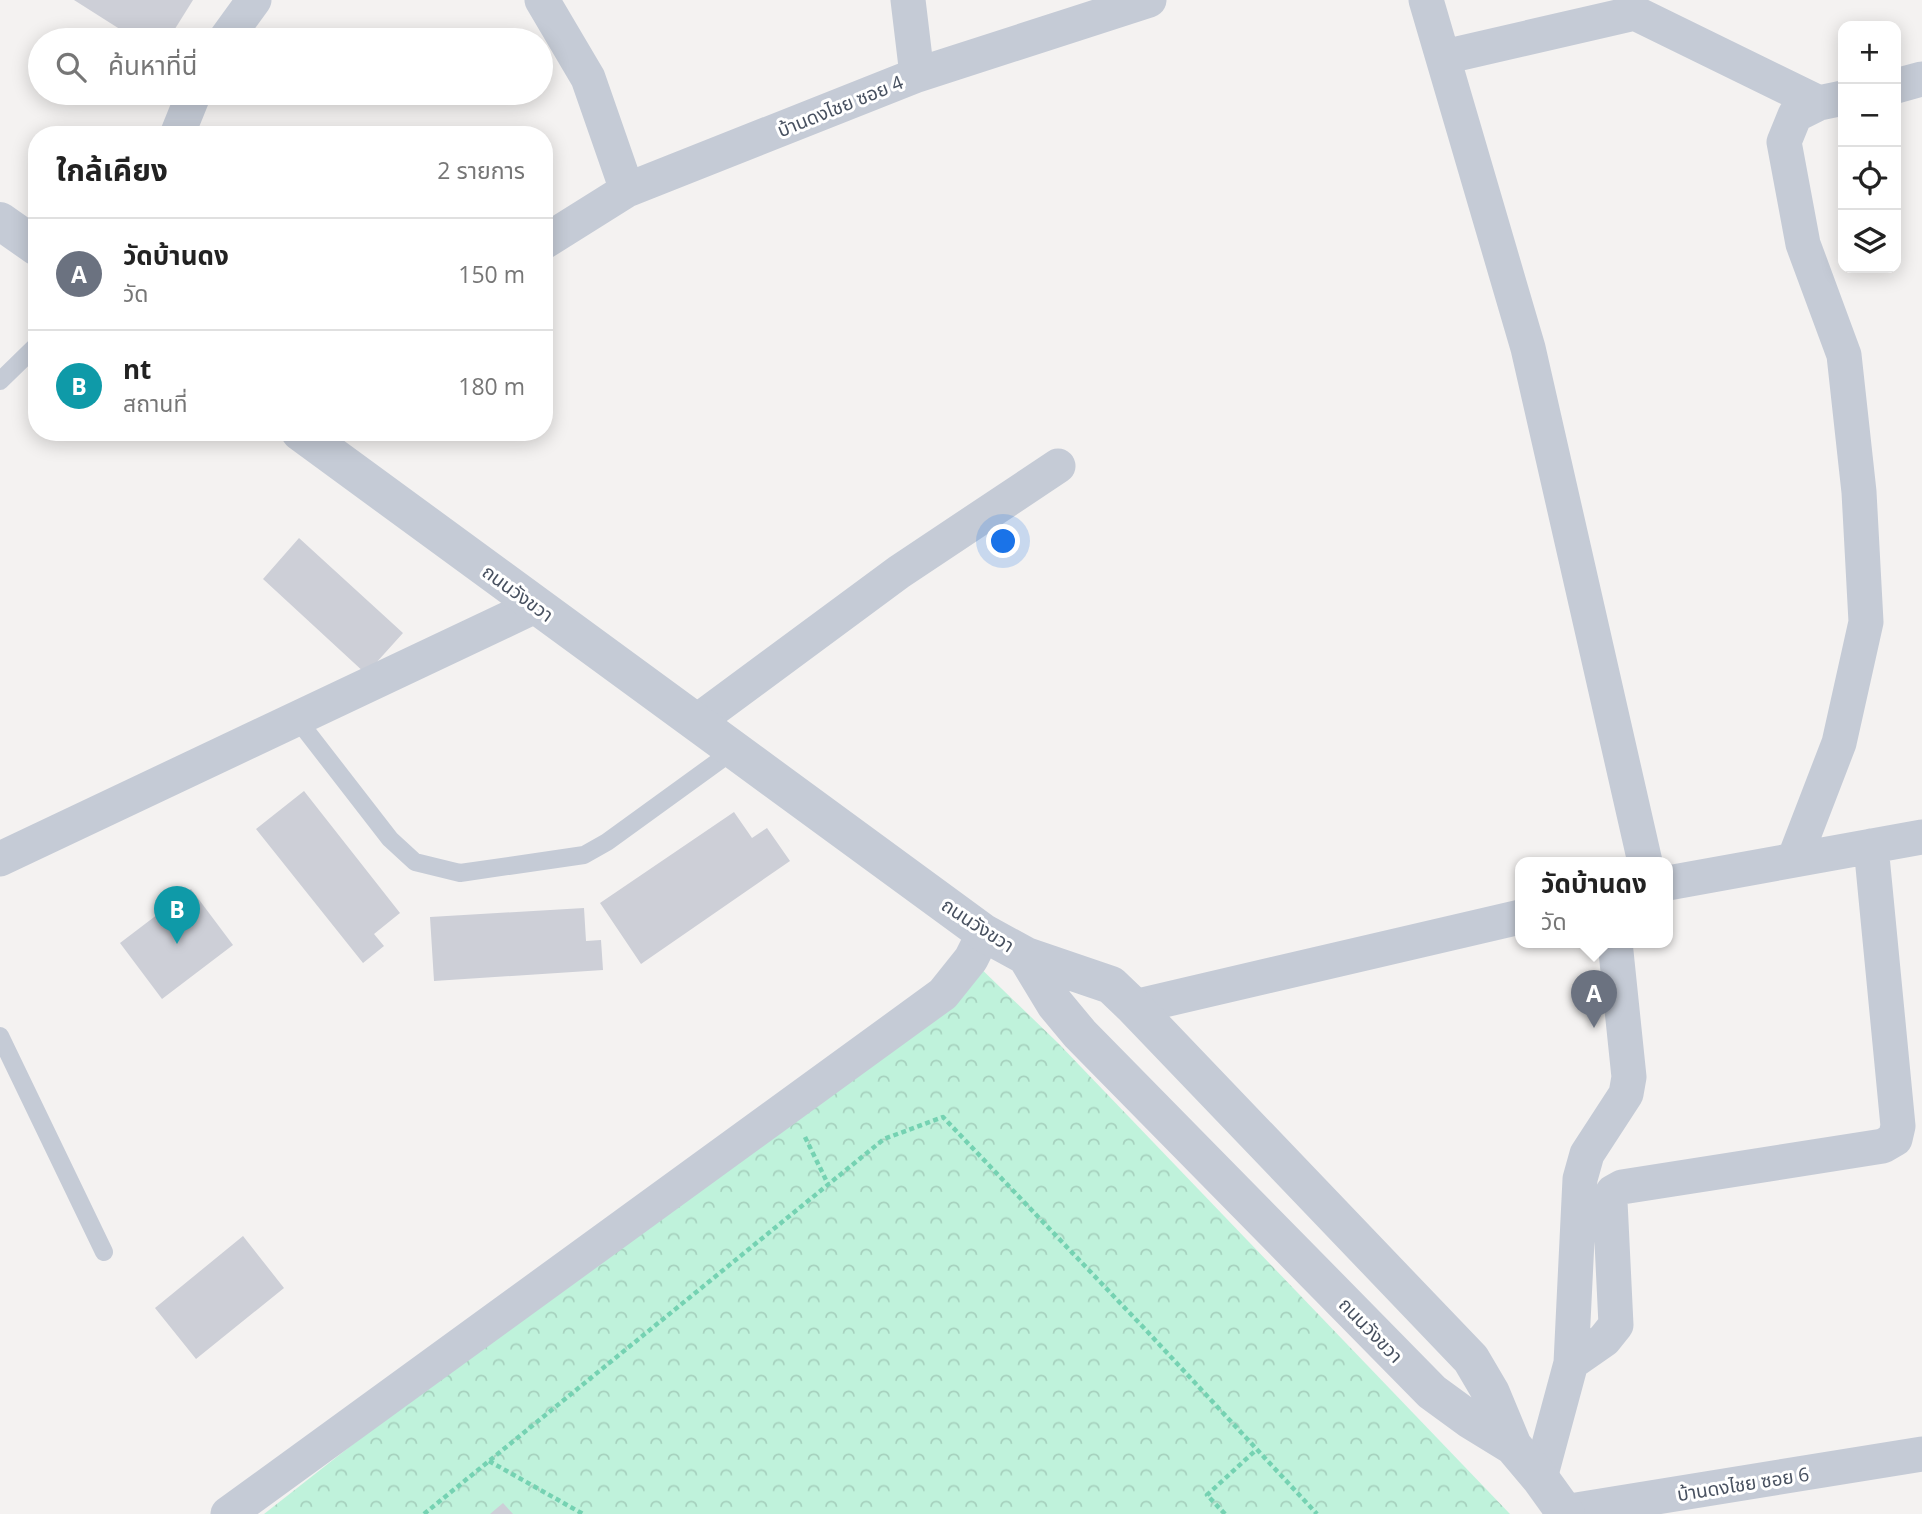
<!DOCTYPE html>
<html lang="th">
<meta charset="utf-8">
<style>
:root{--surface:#fff;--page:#f2f2f2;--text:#222;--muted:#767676;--line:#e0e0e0;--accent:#0f766e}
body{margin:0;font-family:"Open Sans","Noto Sans Thai",sans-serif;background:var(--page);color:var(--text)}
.controls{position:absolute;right:21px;top:21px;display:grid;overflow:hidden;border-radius:14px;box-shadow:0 4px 18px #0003}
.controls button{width:63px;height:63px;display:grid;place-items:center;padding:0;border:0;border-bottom:2px solid var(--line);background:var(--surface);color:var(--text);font:35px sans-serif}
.you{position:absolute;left:1004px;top:542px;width:24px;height:24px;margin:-18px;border:5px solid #fff;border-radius:50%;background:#1a73e8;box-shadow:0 0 0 10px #1a73e833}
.badge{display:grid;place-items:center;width:46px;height:46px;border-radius:50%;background:var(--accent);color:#fff;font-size:23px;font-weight:700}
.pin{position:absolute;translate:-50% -58px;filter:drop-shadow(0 2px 4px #0008)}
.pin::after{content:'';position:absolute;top:37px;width:24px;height:21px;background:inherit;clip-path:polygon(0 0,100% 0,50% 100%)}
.popup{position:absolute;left:1515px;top:857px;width:158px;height:91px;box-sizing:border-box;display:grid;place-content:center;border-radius:14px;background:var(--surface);filter:drop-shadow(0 2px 5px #0005);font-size:23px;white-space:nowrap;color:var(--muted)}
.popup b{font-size:26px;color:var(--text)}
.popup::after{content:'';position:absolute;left:50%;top:100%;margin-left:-14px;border:14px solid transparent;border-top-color:var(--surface)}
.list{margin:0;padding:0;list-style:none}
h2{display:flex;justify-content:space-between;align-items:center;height:91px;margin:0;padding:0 28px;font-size:30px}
h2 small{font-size:23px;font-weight:400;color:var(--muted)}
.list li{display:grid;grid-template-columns:46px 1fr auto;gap:21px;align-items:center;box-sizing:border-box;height:112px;padding:0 28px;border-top:2px solid var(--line)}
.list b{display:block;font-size:26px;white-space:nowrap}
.list p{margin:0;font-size:23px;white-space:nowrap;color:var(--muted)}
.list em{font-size:23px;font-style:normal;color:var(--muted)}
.icon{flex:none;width:38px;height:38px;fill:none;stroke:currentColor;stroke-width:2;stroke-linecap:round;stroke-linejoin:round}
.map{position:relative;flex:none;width:1922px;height:1514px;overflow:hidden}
.search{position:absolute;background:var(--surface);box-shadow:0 4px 18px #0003;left:28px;top:28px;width:525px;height:77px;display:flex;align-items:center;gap:18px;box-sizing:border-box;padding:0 24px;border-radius:38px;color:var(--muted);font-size:26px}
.panel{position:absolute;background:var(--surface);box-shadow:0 4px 18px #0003;left:28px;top:126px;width:525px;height:315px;border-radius:28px}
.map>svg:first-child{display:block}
.forest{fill:url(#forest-crowns)}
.building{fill:#cdcfd7}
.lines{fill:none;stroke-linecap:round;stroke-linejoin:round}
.path{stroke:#75d2b2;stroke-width:4.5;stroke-dasharray:5 3.5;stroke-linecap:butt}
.service{stroke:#c5cbd6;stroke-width:18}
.minor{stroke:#c5cbd6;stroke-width:35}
.tertiary{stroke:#c5cbd6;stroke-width:38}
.labels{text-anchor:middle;stroke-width:6;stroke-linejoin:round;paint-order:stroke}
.street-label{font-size:19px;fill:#485160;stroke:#fff}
</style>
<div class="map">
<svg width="1922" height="1514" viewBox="0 0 1922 1514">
<defs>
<pattern id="forest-crowns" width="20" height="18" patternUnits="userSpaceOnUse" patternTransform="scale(1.75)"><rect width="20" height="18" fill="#bff2db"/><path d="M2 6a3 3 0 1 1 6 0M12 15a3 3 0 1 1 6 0" fill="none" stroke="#a6d1be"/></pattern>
</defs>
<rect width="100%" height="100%" fill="#f4f2f1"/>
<path class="forest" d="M971,959L1058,1043L1510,1514H264Z"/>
<path class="building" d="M74,0H193L168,40H137Z
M299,538L403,633L366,674L263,579Z
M304,791L400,913L374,934L384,946L363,963L256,829Z
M734,812L752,838L767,828L790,861L641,964L600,903Z
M191,889L233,945L162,999L120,943Z
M584,908L586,941L601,940L603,970L434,981L430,917Z
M243,1236L284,1288L196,1359L155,1308Z
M503,1503L513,1514H490Z"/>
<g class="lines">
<path class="path" d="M805,1137L828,1184
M489,1461L583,1514
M424,1514L884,1139L943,1117L1144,1328L1317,1514
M1225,1514L1207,1495L1256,1450"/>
<path class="service" d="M0,381L37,345
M297,719L390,839L415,862L460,873L584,855L607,842L734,750
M0,1036L104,1252"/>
<path class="minor" d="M542,0L588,78L627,190
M908,0L917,75
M1426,0L1528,348L1645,862
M225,40L254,0
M1444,57L1635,13L1819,103
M1896,86L1922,79
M177,135L194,93
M544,242L627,190L917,75L1149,0
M696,722L899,572L1058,466
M0,859L535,606
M1794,860L1839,743L1866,622L1859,492L1844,355L1803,244L1784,142L1795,115L1819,103L1843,98
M1668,883L1922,837
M1134,1007L1520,917
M1571,1363L1580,1179L1587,1154L1626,1094L1629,1077L1615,942
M1540,1478L1571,1363L1604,1340L1616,1325L1610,1201L1613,1192L1622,1187L1883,1146L1895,1139L1898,1126L1871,846
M1564,1512L1922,1454
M228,1514L943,994L971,959L984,933"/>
<path class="tertiary" d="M0,221L37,247
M300,432L984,933L1026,956L1055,1004L1080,1034L1432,1392L1469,1419L1513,1446L1540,1478L1566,1514
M1026,956L1111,985L1134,1007L1471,1359L1491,1393L1513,1446"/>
</g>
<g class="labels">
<g class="street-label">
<text transform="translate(840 106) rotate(-22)" y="7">บ้านดงไชย ซอย 4</text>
<text transform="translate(518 593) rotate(36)" y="7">ถนนวังขวา</text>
<text transform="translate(978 925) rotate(33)" y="7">ถนนวังขวา</text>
<text transform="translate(1371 1330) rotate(46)" y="7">ถนนวังขวา</text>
<text transform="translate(1743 1484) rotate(-9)" y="7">บ้านดงไชย ซอย 6</text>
</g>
</g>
</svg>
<div class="controls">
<button>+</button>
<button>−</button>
<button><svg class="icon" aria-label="locate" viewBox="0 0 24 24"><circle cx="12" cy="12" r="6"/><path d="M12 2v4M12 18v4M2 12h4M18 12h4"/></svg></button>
<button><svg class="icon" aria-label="layers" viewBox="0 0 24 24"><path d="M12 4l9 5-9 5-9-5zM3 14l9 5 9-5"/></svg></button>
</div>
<div class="you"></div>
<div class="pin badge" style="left:1594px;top:1028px;background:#6b7280">A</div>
<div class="popup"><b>วัดบ้านดง</b>วัด</div>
<div class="pin badge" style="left:177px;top:944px;background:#0f9aa8">B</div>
<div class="search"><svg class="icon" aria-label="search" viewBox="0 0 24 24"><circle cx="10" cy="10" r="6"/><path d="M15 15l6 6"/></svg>ค้นหาที่นี่</div>
<section class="panel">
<h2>ใกล้เคียง<small>2 รายการ</small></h2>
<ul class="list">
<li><span class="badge" style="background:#6b7280">A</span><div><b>วัดบ้านดง</b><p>วัด</p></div><em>150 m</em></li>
<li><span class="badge" style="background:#0f9aa8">B</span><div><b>nt</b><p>สถานที่</p></div><em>180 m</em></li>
</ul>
</section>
</div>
